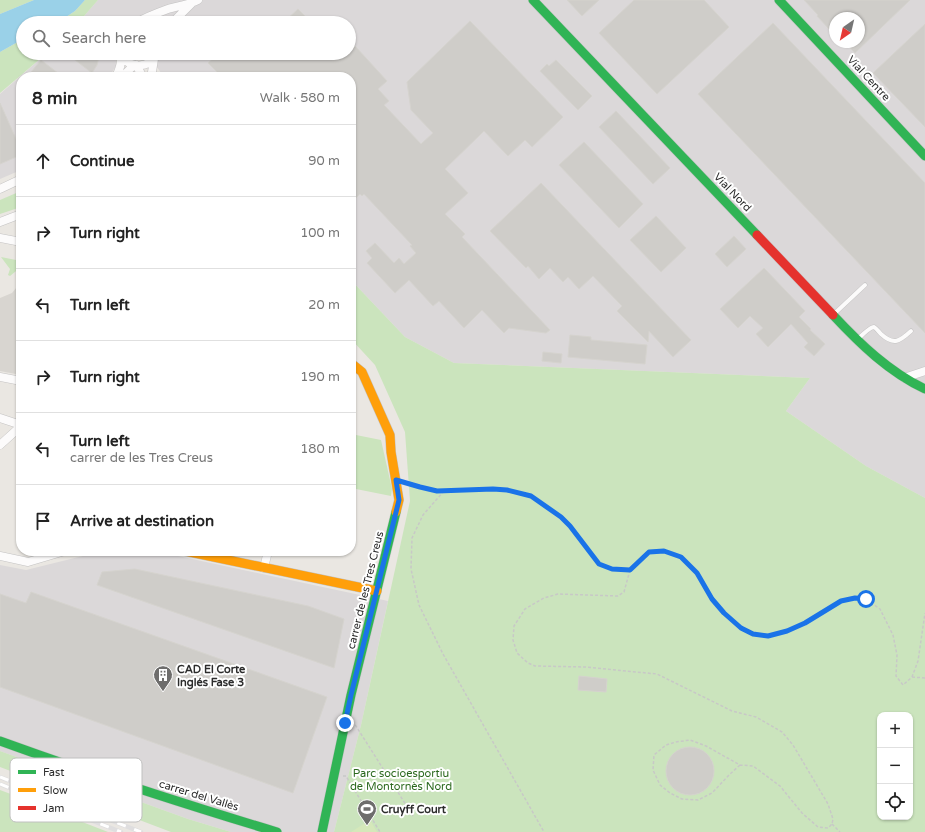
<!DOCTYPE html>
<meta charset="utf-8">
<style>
:root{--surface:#fff;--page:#f6f6f6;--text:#222;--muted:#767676;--line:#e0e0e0}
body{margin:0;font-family:"Varela Round",sans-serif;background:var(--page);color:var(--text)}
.controls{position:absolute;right:12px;bottom:12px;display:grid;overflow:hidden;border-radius:8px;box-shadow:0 1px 3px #0004}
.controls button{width:36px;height:36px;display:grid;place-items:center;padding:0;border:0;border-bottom:1px solid var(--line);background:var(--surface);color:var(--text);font:20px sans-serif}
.compass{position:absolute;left:829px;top:12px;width:36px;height:36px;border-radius:50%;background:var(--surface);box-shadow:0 1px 3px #0004;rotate:214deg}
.stop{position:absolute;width:12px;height:12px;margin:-9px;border:3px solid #1a73e8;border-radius:50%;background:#fff}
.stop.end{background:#1a73e8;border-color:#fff;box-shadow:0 1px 4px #0008}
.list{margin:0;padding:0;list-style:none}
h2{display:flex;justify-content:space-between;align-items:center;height:52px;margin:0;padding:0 16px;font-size:17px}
h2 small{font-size:13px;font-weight:400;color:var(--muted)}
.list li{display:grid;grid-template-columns:26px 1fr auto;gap:12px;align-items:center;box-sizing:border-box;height:72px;padding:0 16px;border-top:1px solid var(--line)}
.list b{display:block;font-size:15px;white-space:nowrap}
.list p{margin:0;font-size:13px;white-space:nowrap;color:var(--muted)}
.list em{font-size:13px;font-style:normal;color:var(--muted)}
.icon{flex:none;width:22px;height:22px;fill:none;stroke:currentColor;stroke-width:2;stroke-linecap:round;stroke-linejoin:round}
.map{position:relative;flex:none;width:925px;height:832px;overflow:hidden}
.search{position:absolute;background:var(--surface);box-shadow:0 1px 3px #0004;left:16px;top:16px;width:340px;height:44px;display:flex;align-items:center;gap:10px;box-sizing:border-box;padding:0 14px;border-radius:22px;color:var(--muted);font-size:15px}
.panel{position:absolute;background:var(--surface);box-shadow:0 1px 3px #0004;left:16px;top:72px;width:340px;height:484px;border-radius:16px}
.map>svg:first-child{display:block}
.industrial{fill:#dbd8d9;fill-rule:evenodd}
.green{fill:#cbe4bd;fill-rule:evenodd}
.pitch{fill:#d5e8ba}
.plaza{fill:#d8d5d0}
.water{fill:#9ad1e8}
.building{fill:#cfcdc9;stroke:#d5d3ce}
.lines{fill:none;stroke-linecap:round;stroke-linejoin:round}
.lane-casing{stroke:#c4c3c3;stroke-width:5}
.street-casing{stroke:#c4c3c3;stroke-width:9}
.fast-casing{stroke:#c4c3c3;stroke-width:10}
.slow-casing{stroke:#c4c3c3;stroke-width:10}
.jam-casing{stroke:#c4c3c3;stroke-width:10}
.path{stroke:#c8c8c7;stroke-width:1.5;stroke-dasharray:3 2;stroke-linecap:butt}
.lane{stroke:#fcfbfb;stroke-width:4}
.street{stroke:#fcfbfb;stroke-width:8}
.fast{stroke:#30b455;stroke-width:9}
.slow{stroke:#ff9f0a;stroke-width:9}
.jam{stroke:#e5322d;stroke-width:9}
.rail-casing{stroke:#dfdedf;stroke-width:4.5}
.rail{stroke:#fff;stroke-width:3;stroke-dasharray:9;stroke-linecap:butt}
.route{stroke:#1a73e8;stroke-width:5}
.labels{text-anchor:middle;stroke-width:4;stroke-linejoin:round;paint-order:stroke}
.street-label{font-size:11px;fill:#2c2c2c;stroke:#fff}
.poi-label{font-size:11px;font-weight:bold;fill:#2c2c2c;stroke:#fff;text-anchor:start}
.park-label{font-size:11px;fill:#2a681d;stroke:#fff}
.key{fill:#fff;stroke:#c0c0c0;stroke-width:1}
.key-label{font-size:11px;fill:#2c2c2c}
</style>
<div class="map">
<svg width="925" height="832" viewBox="0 0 925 832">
<rect width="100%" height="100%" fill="#eae7e2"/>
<path class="industrial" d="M98,0H925V498L866,466L786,411L810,378L454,363L405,337L351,280V77H164L147,53H349V23H126L123,19L118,23H78ZM835,18H859V42H835Z
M47,53H113L116,60V66L109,77H21V170L0,179V94Z
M103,551H155L388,601L361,725L334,832H231L188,819L0,751V565L26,570Z"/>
<path class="green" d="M0,0H34L0,14Z
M85,0H98L78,23H57L75,11Z
M23,39V53H47L0,93V52Z
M21,191V207L0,214V200Z
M1,257L21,261V267L10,276L8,275L10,269Z
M351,280L405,337L454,363L810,378L786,411L866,466L925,498V832H334L361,725L410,501L405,432L375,365L351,339ZM880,715H910V817H880Z
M351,434L381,440L392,489L391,496L351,488Z
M0,751L188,819L231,832H171L0,767Z
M0,790L8,793L108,832H0Z"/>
<path class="pitch" d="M370,820L377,832H351Z"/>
<path class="plaza" d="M21,282V375L0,371V298L12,293Z"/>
<path class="water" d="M34,0H85L75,11L57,23H23V39L0,52V14Z"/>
<path class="building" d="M567,0H599L582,16Z
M634,0H704L729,27L657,94L599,33Z
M804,0H910L855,53L844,42H859V18H835V25L830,30L817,16L818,15Z
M298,9L312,23H283Z
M470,21L563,117L532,147L525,140L508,156L484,131L445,169L468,193L445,214L465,234L462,237L550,330L546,333L509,328L504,333L482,310L464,328L439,301L433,306L409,280L395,293L367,263L372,258L366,251L375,243L394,263L399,258L404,264L416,253L410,246L412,245L364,194L362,196L360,194L351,203V77H222L208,63L219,53H340L344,57L348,53H349V52L355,46L387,81L378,89L389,101L384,105L421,144L433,133L411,110L407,82Z
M773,23L925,183V333L698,94Z
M925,24V127L873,73Z
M66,53H100L97,65L92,73Z
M41,60L63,77H27Z
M556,60L592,96L578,110L540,71L547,64L549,66Z
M0,103L21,150V155L0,164Z
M616,111L670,168L653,184L599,127Z
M584,142L643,204L619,228L559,165Z
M541,183L691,340L673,357L649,331L648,342L617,311L622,306L593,276L579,289L568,277L563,282L550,268L539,279L528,266L526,268L490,231Z
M656,216L686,248L661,272L630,240Z
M734,236L746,249L727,267L715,254Z
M764,268L805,311L799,317L811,329L810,330L825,344L814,356L804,347L808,343L791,324L768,347L756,334L763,328L750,316L738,328L720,309Z
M570,335L591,337V340L647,345L645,364L568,357Z
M543,352L562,354L561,363L542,361Z
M135,569L308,606L344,619L334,668L97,585L102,572Z
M31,592L327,697L293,793L0,687V594L26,603Z
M579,676L607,679L606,692L578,690Z
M666 771a24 24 0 1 1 48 0a24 24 0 1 1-48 0Z"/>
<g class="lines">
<defs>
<path id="lane" d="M833,315L865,285
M858,339C861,336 870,327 874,327C876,328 879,332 881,334C894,346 900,341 911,331"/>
<path id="street" d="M136,23C146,17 157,13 168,9C178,6 189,5 198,0
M172,23L191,4
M119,53C129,69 148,70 158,53
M136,65L143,77
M116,77C119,70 122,64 121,57
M122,77L134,65
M153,77L152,72L154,59
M0,189L21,179
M0,222L21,214
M0,238L21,242
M0,377L21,381
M904,378L925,371
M0,418L21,425
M0,445L21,426
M0,556L28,562L65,551
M264,568L268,551"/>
<path id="fast" d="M533,0L757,235
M779,0L925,156
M833,315C860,344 889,372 925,389
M0,741C91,774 184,804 277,832
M322,832L351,695L396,512"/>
<path id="slow" d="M351,363L362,372L390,435L391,452L399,500L396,512
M185,551L377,591"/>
<path id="jam" d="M757,235L833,315"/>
</defs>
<use href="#lane" class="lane-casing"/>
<use href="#street" class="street-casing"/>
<use href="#fast" class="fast-casing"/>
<use href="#slow" class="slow-casing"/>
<use href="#jam" class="jam-casing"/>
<path class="path" d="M406,483L437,491L493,489L507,490L531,496L561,517L570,526L599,564L612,569L630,570L649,552L663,551L681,557L697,573L712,599L725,613L741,627L753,634L768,636L787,631L805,623L841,601L855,598L866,599L880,609L893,635L897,655L896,676L903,685L912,677L918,661L925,613
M444,491L423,515L412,538L411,569L419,605L443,654L544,832
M630,570L624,592L618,596L558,594L544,598L525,609L514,626L513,640L517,653L528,663L535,666L585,667L657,674L732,711L756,717L782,732L793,745L828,804L833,819L832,824L828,828L818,827L802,813L780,786L753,766L740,765L706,746L690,740L676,742L666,745L654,755L653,770L660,785L670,793L682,799L698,800L712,793L730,774L740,765
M912,677L925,678
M355,725L356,726L413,816
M343,776H346L380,832
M832,824L840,832"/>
<use href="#lane" class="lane"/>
<use href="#street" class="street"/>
<use href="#fast" class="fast"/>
<use href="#slow" class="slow"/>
<use href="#jam" class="jam"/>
<defs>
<path id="rail" d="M0,777L141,832
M0,784L121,832"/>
</defs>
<use href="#rail" class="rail-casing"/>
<use href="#rail" class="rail"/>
</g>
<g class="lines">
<path class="route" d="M345,723L351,695L399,500L396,480L420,487L437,491L493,489L507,490L531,496L561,517L570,526L599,564L612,569L630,570L649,552L664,551L681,557L697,573L712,599L724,613L741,628L753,634L768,636L787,631L805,623L841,601L855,598L866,599"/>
</g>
<defs>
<symbol id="building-pin" viewBox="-11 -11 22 30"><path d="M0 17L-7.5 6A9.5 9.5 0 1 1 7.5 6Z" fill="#6e6d6c" stroke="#fff"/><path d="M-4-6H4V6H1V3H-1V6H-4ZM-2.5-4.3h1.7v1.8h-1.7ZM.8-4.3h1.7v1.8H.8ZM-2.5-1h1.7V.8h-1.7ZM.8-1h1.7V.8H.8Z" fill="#fff"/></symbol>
<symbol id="stadium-pin" viewBox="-11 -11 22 30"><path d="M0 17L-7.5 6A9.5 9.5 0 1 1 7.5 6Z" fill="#6e6d6c" stroke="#fff"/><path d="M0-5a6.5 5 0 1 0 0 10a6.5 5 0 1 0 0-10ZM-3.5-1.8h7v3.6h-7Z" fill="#fff"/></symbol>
</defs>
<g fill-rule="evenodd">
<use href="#building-pin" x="152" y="664" width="22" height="30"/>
<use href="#stadium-pin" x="356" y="798" width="22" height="30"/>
</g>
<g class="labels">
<g class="street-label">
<text transform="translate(869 78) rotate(47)" y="4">Vial Centre</text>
<text transform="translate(733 192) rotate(46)" y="4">Vial Nord</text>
<text transform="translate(365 590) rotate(-76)" y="4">carrer de les Tres Creus</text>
<text transform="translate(199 795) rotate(17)" y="4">carrer del Vallès</text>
</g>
<g class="poi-label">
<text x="177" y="673">CAD El Corte<tspan x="177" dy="13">Inglés Fase 3</tspan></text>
<text x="381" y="813">Cruyff Court</text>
</g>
<g class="park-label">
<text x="401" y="777">Parc socioesportiu<tspan x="401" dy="13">de Montornès Nord</tspan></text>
</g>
</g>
<rect x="10" y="758" width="132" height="64" rx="6" class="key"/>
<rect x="18" y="770" width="18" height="4" fill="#30b455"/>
<rect x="18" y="788" width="18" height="4" fill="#ff9f0a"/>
<rect x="18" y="806" width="18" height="4" fill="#e5322d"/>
<g class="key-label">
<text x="43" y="776">Fast</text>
<text x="43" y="794">Slow</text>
<text x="43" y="812">Jam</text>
</g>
</svg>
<div class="controls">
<button>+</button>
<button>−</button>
<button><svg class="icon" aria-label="locate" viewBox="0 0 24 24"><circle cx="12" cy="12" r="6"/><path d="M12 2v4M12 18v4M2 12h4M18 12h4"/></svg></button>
</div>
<svg class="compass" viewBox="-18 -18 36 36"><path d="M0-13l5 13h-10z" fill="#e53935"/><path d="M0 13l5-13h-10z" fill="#767676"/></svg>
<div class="stop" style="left:866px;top:599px"></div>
<div class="stop end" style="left:345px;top:723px"></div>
<div class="search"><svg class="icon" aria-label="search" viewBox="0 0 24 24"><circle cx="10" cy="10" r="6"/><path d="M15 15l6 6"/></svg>Search here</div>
<section class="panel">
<h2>8 min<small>Walk · 580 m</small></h2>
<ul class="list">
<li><svg class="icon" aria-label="ahead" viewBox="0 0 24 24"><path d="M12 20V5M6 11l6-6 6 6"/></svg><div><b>Continue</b></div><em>90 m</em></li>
<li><svg class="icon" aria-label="right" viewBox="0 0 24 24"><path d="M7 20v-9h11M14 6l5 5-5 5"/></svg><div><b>Turn right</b></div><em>100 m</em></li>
<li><svg class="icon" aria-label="left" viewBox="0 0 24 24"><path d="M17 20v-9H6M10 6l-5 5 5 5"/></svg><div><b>Turn left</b></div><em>20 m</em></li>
<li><svg class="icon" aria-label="right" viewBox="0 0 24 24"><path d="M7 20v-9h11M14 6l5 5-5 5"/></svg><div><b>Turn right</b></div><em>190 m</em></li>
<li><svg class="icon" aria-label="left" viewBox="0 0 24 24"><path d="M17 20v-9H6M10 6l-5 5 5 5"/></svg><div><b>Turn left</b><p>carrer de les Tres Creus</p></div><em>180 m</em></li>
<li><svg class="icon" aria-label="arrive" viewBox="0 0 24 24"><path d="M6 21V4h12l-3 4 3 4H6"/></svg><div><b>Arrive at destination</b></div></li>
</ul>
</section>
</div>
